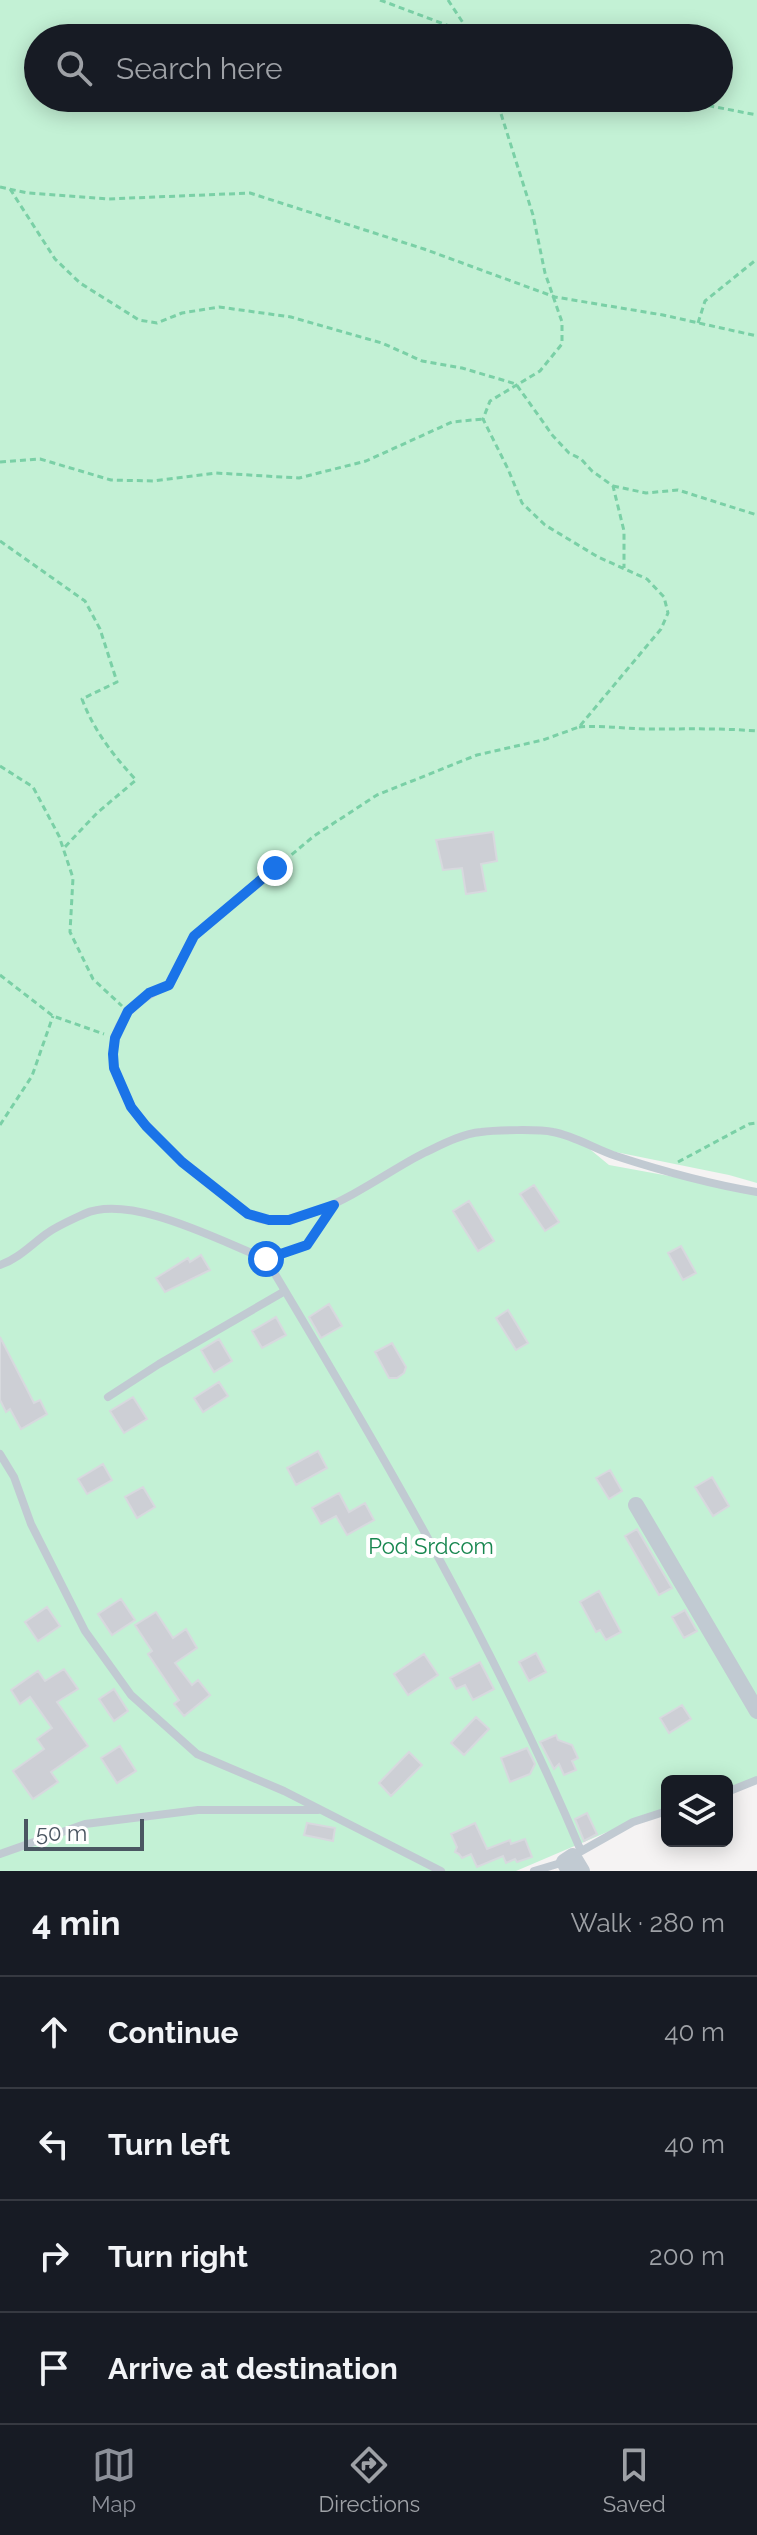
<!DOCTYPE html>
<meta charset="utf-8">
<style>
:root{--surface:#171b24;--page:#20242c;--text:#f1f3f6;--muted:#9ea1a6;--line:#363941;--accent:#8c9099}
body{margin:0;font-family:Raleway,sans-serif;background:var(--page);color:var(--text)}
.controls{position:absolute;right:24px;bottom:24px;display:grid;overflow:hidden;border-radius:12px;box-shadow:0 4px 20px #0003}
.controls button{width:72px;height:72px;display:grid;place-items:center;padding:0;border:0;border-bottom:2px solid var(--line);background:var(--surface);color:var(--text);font:40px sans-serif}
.scale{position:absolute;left:24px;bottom:20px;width:120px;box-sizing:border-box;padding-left:8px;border:4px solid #4a5661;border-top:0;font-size:22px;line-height:28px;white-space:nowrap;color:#4a5661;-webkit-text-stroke:6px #fff;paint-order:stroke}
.stop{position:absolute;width:24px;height:24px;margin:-18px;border:6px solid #1a73e8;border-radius:50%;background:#fff}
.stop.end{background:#1a73e8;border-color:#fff;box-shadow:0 2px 8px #0008}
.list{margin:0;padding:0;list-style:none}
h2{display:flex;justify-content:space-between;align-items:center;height:104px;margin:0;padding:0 32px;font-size:34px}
h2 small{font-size:26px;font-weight:400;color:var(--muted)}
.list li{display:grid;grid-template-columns:52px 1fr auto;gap:24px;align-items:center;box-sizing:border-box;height:112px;padding:0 32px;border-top:2px solid var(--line)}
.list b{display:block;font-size:30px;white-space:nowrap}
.list em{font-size:26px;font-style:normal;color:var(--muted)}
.icon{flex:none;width:44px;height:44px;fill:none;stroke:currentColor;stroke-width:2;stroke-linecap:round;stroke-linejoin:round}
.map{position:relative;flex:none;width:757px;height:1871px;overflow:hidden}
.search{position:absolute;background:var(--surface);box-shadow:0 4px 20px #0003;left:24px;right:24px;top:24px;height:88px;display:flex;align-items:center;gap:20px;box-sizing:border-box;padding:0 28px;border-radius:44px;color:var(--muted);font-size:30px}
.sheet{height:552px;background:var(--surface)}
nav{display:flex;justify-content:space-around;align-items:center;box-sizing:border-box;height:112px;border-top:2px solid var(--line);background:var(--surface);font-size:22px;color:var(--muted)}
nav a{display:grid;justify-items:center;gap:4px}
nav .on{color:var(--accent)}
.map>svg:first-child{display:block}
.green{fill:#c3f1d5;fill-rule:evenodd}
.building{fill:#cdcfd5;stroke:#d7d9de;stroke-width:2}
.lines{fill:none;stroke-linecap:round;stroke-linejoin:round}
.path{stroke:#7ad0a6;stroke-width:3;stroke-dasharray:6 4;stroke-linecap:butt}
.lane{stroke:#c1cad2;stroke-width:8}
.street{stroke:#c1cad2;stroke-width:16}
.route{stroke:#1a73e8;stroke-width:10}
.labels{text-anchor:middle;stroke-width:8;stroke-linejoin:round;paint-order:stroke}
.park-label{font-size:22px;fill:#17864f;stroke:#fff}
</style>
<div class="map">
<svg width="757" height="1871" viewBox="0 0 757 1871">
<rect width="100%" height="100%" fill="#f5f3f3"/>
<path class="green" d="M0,0H757V1183L729,1175L586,1146L609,1165L757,1192V1780L727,1792V1781H667V1812L619,1827L516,1871H0ZM38,38H719V98H38ZM492,832L497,860L481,864L485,891L462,868L443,870L437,840Z"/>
<path class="building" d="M493,832L497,861L481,864L486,891L466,894L462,868L443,870L436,840Z
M534,1185L559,1222L545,1231L520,1194Z
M469,1201L494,1241L478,1251L453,1211Z
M681,1246L696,1273L683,1280L668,1253Z
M201,1255L210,1270L165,1292L156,1278L188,1258L190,1262Z
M329,1304L342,1326L321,1338L309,1317Z
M508,1310L528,1343L516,1350L496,1318Z
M276,1317L286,1335L262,1348L252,1331Z
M0,1337L34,1403L40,1400L47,1414L21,1429L10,1409L6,1412L0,1400Z
M219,1339L232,1361L214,1372L201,1350Z
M392,1343L406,1367L404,1373L397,1378H389L375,1352Z
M219,1382L228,1396L203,1412L194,1398Z
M133,1397L147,1419L124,1433L110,1411Z
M318,1451L327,1468L296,1485L287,1468Z
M103,1464L112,1480L87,1494L78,1479Z
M610,1470L622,1491L609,1499L596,1478Z
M712,1477L729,1506L713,1516L695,1487Z
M143,1487L155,1507L137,1518L125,1497Z
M339,1493L349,1512L365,1503L374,1520L347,1535L336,1516L321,1524L312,1508Z
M637,1529L672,1588L659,1595L625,1536Z
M599,1591L621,1632L606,1640L600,1630L596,1632L580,1602Z
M121,1599L135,1620L112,1635L98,1614Z
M47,1607L60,1626L38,1641L25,1622Z
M685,1610L697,1631L684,1638L672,1617Z
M156,1612L173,1638L186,1629L197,1648L175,1663L192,1685L198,1680L210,1695L184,1716L174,1704L179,1700L148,1654L152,1651L135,1625Z
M536,1653L546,1672L529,1681L519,1662Z
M424,1654L438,1675L408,1695L394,1674Z
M480,1662L494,1689L473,1700L465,1685L456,1689L450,1678Z
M64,1669L78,1689L57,1702L88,1746L51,1772L58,1782L33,1799L13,1771L44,1749L37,1739L52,1728L30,1697L20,1704L11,1690L38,1671L45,1681Z
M114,1689L128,1711L114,1721L99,1699Z
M682,1705L691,1719L669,1733L660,1718Z
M476,1717L489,1729L464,1755L451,1743Z
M556,1735L558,1740L572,1745L578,1758L572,1761L576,1770L564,1775L559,1764L554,1769L540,1742Z
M120,1746L136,1771L117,1783L101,1758Z
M527,1748L535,1764L530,1774L510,1782L501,1758Z
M409,1752L422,1765L391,1796L379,1783Z
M587,1813L597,1834L584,1841L575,1819Z
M307,1823L335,1828L333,1841L304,1835Z
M475,1823L487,1849L510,1840L511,1844L525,1839L532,1857L517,1862L515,1859L506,1863L503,1856L477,1867L471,1854L462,1858L459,1854L455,1852L457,1847L451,1834Z"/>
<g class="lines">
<path class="path" d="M380,0L481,38
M448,0L473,38
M669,98L757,115
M0,187L28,193L108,199L250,193L424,249L555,297L663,315L757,336
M10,189L55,259L80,283L139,320L157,323L182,313L219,307L291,317L382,343L422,361L462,368L516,384L553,436L569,453L581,459L592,471L613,486L624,531V568
M698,323L705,301L757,259
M0,462L40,459L111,480L153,481L216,473L299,478L366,461L452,422L483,419
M613,486L646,493L678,490L757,515
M0,541L85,601L100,629L117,682L82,699C94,731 113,755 136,780L97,813L63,849
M579,727C603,725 625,729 649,729C685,729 721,728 757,731
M0,766L33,787L59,836L73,878L70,932L93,979L122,1006
M174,974L194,936L314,836L377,795L477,755L543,740L579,727L661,629L668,613L664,597L647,579L598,557L545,525L522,503L508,469L483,419L490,401L540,371L562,344V322L545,273L533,215L496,98
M0,975L53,1016L104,1034
M0,1125L32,1076L53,1016
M678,1162L749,1124L757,1123"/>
<path class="lane" d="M169,985C139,998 111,1020 113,1056C116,1098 148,1128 176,1156C190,1170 207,1182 223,1195C231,1201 238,1209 247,1214C297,1242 379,1175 424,1153C441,1145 461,1134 481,1132C495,1130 540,1129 553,1132C575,1136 595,1149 616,1156C662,1171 710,1184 757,1192
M266,1259C381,1451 494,1644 581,1851
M0,1265C18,1259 31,1245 46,1234C57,1226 71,1220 84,1214C130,1193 220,1241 266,1259L307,1245L334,1205
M108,1397L159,1364L285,1291
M0,1454L14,1477L31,1524L85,1631L131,1695L197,1754L284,1791L441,1871
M727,1792L757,1780
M578,1853L633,1822L667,1811
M0,1854L85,1824L198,1810H318
M534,1871L564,1862"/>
<path class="street" d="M636,1505L757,1711
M569,1871L564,1862L573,1856L582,1871"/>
</g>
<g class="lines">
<path class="route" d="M266,1259L307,1245L334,1205L289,1220H269L248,1214L182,1162L146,1126L131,1107L114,1068L113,1054L115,1038L128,1011L149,993L169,985L194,936L275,868"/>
</g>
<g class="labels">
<g class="park-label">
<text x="431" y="1554">Pod Srdcom</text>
</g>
</g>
</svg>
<div class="controls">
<button><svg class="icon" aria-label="layers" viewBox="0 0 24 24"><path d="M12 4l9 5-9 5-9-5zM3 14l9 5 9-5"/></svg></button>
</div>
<div class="scale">50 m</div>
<div class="stop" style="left:266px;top:1259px"></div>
<div class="stop end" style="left:275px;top:868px"></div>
<div class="search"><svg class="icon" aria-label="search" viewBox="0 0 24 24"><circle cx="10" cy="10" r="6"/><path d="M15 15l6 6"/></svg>Search here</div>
</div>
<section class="sheet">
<h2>4 min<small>Walk · 280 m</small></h2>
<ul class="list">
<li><svg class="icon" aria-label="ahead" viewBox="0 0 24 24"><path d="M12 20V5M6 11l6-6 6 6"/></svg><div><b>Continue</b></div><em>40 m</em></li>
<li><svg class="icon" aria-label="left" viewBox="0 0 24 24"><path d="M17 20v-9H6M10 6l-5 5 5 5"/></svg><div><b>Turn left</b></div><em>40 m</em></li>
<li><svg class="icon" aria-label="right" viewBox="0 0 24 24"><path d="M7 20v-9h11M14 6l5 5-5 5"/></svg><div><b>Turn right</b></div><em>200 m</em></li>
<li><svg class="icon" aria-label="arrive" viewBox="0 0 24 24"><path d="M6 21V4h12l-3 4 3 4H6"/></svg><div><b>Arrive at destination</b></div></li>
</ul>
</section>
<nav>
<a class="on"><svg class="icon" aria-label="map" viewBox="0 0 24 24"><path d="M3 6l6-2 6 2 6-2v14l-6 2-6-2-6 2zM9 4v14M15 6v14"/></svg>Map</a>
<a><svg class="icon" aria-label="directions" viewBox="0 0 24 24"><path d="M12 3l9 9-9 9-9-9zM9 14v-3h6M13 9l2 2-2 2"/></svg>Directions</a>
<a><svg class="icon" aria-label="saved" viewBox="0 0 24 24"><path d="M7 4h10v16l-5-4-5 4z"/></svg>Saved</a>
</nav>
